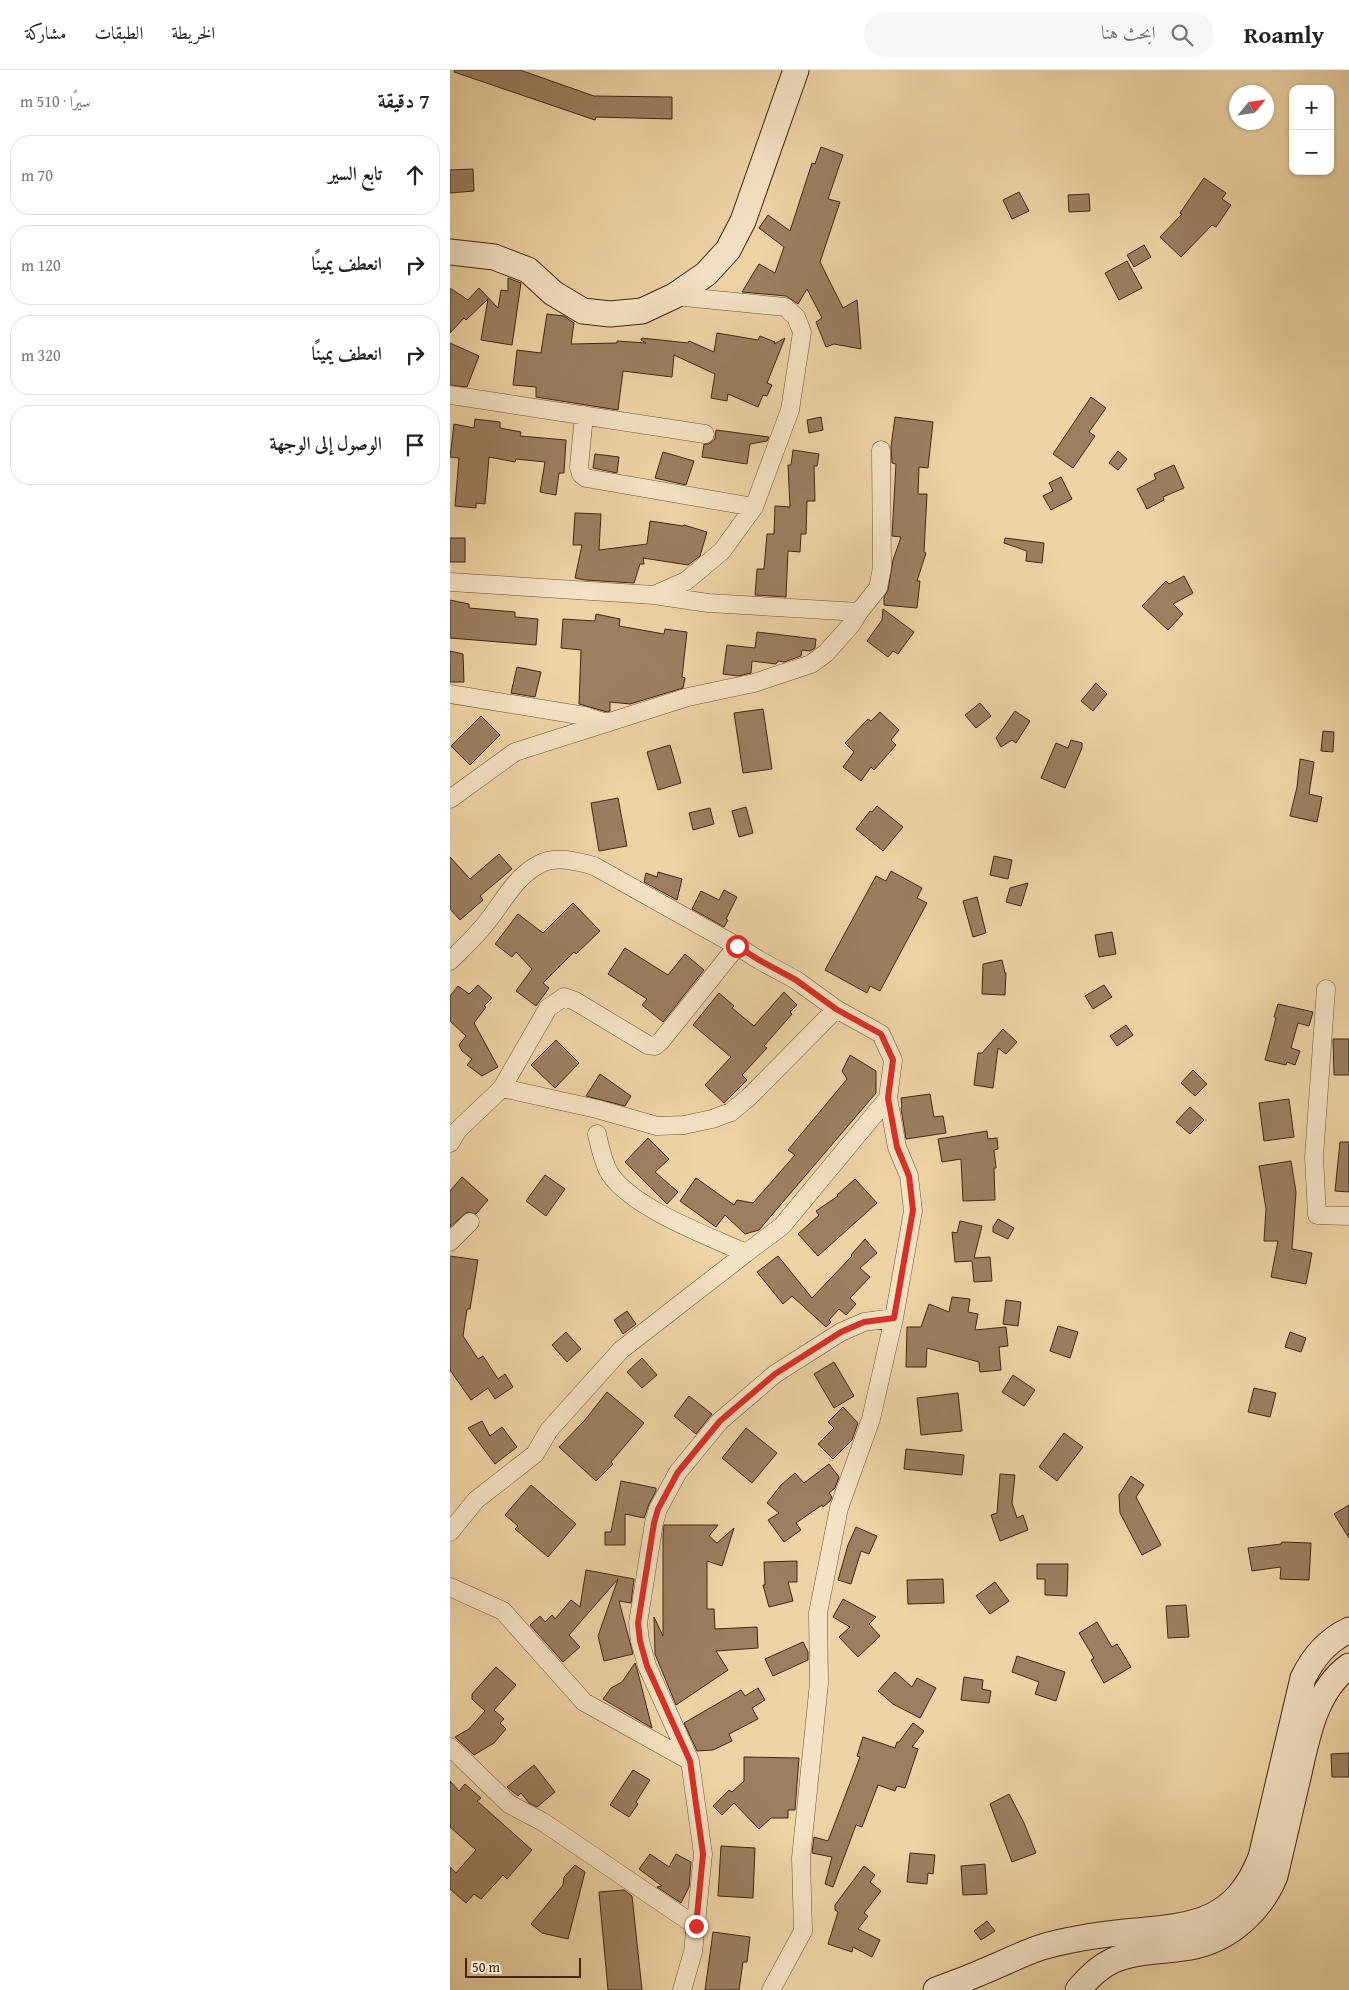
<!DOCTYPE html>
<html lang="ar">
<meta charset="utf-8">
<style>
:root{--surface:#fff;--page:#f6f6f6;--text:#222;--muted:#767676;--line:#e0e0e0}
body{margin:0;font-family:"Gentium Book Plus",Amiri,serif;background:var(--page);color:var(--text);direction:rtl}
.controls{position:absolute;right:15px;top:15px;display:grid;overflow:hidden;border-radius:10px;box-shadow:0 1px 4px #0004}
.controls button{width:45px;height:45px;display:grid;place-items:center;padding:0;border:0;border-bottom:1px solid var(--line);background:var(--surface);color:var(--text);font:25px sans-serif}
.compass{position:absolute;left:779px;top:15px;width:45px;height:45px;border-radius:50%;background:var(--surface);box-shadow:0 1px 4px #0004;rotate:61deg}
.scale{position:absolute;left:15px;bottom:12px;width:116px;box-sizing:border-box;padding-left:5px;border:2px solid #432416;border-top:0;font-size:14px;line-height:18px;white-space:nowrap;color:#432416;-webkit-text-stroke:4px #f4e2c4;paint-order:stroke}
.stop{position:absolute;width:15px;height:15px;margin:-11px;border:4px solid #d93025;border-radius:50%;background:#fff}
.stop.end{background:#d93025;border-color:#fff;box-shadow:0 1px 5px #0008}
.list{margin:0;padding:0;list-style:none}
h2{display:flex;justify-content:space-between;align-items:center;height:65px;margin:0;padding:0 20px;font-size:21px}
h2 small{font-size:16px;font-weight:400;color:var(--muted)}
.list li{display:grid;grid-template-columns:32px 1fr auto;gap:15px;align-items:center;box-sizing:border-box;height:80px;margin:0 10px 10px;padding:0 10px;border:1px solid var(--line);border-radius:20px}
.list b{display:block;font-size:19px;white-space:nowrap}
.list em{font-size:16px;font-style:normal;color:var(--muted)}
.icon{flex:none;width:28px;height:28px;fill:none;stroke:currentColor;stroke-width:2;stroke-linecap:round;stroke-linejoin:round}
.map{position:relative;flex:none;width:899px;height:1920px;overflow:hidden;direction:ltr}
header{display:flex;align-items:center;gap:30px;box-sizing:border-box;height:70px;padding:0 25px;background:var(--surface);border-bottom:1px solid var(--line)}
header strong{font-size:24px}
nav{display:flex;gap:28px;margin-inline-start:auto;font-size:18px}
.search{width:350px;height:45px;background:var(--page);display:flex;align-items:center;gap:12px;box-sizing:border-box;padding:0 18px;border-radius:28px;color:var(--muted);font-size:19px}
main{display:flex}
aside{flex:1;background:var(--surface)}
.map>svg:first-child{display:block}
.building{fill:#9c7f60;stroke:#432416}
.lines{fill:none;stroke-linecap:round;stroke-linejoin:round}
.minor-casing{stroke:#6e503a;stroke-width:19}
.secondary-casing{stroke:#432416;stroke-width:27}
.minor{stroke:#f4e2c4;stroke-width:18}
.secondary{stroke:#f4e2c4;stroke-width:25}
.route{stroke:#d93025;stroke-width:6}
</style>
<header>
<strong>Roamly</strong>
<div class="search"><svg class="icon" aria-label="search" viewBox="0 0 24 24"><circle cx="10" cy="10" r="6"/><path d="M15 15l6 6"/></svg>ابحث هنا</div>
<nav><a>الخريطة</a><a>الطبقات</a><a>مشاركة</a></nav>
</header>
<main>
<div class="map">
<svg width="899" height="1920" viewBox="0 0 899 1920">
<rect width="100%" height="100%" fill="#eed3a4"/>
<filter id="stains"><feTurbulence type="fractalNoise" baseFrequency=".004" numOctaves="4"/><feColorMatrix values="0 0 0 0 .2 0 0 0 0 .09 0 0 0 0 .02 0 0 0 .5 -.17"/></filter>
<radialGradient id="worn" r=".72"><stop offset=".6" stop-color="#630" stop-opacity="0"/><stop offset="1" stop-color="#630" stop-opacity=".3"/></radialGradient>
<path class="building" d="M5,0H70L144,26L222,27V49L146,47L145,50L4,2Z
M371,77L393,85L378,129L390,132L370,192L393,238L407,230L411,279L384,274L376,277L366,252L372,248L357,219L348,234L336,226L292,222L309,194L325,203L334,177L309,158L318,145L340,161L362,93L365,94Z
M23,99L24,121L0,123V100Z
M754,108L776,123L772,129L781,135L766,157L762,155L731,187L710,167L732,144L730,143Z
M569,122L579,141L562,149L553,130Z
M639,124L640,141L619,142L618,125Z
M694,175L701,187L684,197L677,185Z
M677,191L692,218L669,230L655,203Z
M58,208L71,213L62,275L31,270L38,229L16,250L14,248L0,263V218L18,230L29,218L48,238L51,220L58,221Z
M97,244L114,246L124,253L121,274L167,273V271L196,273L191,270L192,268L238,273L239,271L264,282L267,263L308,270L310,266L325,272L324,274L335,268L317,313L322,315L317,326L313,325L308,337L278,324L277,331L261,328L265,304L224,285L222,307L173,301L168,340L86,327V317L63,315L67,280L91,283Z
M0,273L29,286L17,317L0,315Z
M641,327L656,338L639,362L645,366L623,398L603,384Z
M371,347L373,360L359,363L357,350Z
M445,347L483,352L478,398L469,397L468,424H477L474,482L476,483L467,511H470L467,538L434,535V527L438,520L443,490L451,467L442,466L446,394L442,393L441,377Z
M25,349L50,352V358L71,362L70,366L116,370L114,403H109L106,425L90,422L95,392L66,389L65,392L39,387L35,434L26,433V438L5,436L9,388L0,387L4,354L24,358Z
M266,360L319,367L317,371L300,374L297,394L252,387L254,374H259L265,369Z
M343,380L369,384L367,396H364L365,431H357L356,464H351L350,482L338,481L336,527L305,525L307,499H314L317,464H324L325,436L340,437L338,395H341Z
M668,381L677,389L668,400L659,393Z
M213,382L244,391L236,415L205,408Z
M145,384L169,387L167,403L143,398Z
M724,395L734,418L713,427L714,430L697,439L687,419L706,409L704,404Z
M611,407L622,429L601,440L593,426L603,421L599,413Z
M125,443L151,444L149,480L197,474L200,451L233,456L234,455L257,462L250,486L238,495L193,488L194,494H190L184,513L135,510L125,508L132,475H123Z
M0,468H15V492H0Z
M555,468L594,473L592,493L576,491L577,481L554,473Z
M734,506L743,523L723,534L733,544L718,560L692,536L716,511L719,514Z
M0,530L19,534V538L65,542V547L88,549L86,575L0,568Z
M433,539L464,562L448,584L443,581L438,587L417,571L432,550Z
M146,544L170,549L169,556L214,564L215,559L237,562L232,607L235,608L233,618L180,634L160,632V641L157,642L129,634L131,580L111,578L113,549L145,551Z
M307,562L366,569L365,578L360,581L352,580L351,586L334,592L328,591L326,594L302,591L301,603L288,606L273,604L277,575L305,578Z
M0,581L13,584L14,612H0Z
M67,597L91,602L85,627L61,623Z
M646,613L657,624L643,641L631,631Z
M530,633L541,646L526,658L515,645Z
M313,639L322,699L293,703L284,643Z
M565,641L580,651L566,673L562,670L551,677L546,668Z
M430,642L449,660L441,670L446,675L424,700L421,697L411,711L393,697L404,682L395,673L418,649L421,651Z
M31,646L50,665L20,695L1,676Z
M873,661L884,662L883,682L871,681Z
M621,670L632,673V678L615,718L591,708L606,673L618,678Z
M220,675L231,713L208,720L197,682Z
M850,689L864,692L859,724L872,727L867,752L840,746L847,717Z
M168,728L177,776L149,781L141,733Z
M427,736L453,757L433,781L406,759L420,741L422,742Z
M296,737L303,763L289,767L282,741Z
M260,738L264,754L243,760L239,743Z
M49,784L62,799L30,826L33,830L10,850L0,839V787L20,809Z
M544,786L562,790L558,809L540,805Z
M441,801L472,818L467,828L477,833L430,921L420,916L417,923L375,900L426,806L436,811Z
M208,802L232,809L227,830L194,812L196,803L207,807Z
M578,813L571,836L556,832L560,818Z
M274,820L287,827L276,849L278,850L274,857L242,839L251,821L269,830Z
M527,827L536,863L523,867L513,831Z
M123,833L150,861L126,884L124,882L93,913L99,918L86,936L66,921L82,899L66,882L62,887L45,874L68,844L93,863Z
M662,862L666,884L649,887L645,865Z
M175,878L218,905L235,884L254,900L213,952L192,935L197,929L158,904Z
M552,890L555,903H556L555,925L532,924L533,894Z
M28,915L42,928L34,936L36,937L24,953L48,997L32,1006L17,995L22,989L12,981L9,975L16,966L0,951V926L8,916L19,924Z
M654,915L662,927L643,939L635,926Z
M334,922L347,935L340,942L342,944L314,976L317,978L292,1005L297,1010L274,1033L255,1015L281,987L243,955L269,923L284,936L282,938L304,956Z
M828,934L863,942L859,956L848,953L841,978L850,981L845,995L837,992L836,995L815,990L826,948L824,947Z
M676,955L683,965L667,976L660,966Z
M553,959L567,972L556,984L548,978L543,1018L524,1015L528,983H532Z
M883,969H899V1005H884Z
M106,970L129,993L105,1018L81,995Z
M400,985L426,1001V1023L309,1160L295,1164L275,1145L266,1157L230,1131L246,1108L284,1135L287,1130L303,1133L345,1085L338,1080L397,1009L392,1001Z
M743,1000L757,1014L745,1026L731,1013Z
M150,1004L181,1026L175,1036L136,1026Z
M480,1024L484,1047L493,1046L496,1063L456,1069L451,1038L452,1037L451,1028Z
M839,1029L844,1067L814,1071L809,1033Z
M740,1037L754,1050L740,1064L726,1052Z
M537,1061L538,1069L547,1068L548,1079L544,1080L546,1098H544L545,1130L513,1131L511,1089L492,1092L488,1069Z
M198,1068L219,1089L205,1102L228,1122L217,1134L175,1092Z
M890,1072H899V1122L885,1121Z
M841,1091L846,1122L842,1179L862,1183L856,1214L821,1207L828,1171H814L816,1139L809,1096Z
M95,1105L115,1119L96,1146L76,1131Z
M12,1107L38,1130L26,1144L17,1142L0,1157V1121Z
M405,1109L427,1133L368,1186L348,1164L369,1145L366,1141L388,1126L387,1125Z
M548,1149L564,1158L558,1169L543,1162V1157Z
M510,1151L532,1156L524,1188L540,1187L542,1211L524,1212L522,1191L505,1192L502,1162L507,1163Z
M415,1169L427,1183L410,1198L420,1207L400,1228L406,1234L396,1245L389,1239L379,1250L381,1252L376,1257L342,1226L333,1234L307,1202L328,1186L362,1228L402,1186L401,1185Z
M0,1186L28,1190L20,1239H17L13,1266L28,1289L33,1286L48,1309L55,1304L63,1317L45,1329L38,1318L21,1330L0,1300Z
M502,1227L520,1229L518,1242L528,1244L525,1260L556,1257L558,1276L549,1277L551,1300L530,1302L529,1292L477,1278L476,1297H456L457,1257H471L479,1234L499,1242Z
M556,1230L571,1232L568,1256L553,1254Z
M177,1241L186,1254L173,1264L164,1250Z
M608,1256L628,1262L620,1288L600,1281Z
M116,1262L131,1279L117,1292L102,1275Z
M840,1262L856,1268L851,1282L835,1277Z
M192,1288L207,1305L192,1318L177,1302Z
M384,1292L404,1326L384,1338L364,1304Z
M563,1305L585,1320L574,1336L552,1322Z
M804,1318L826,1323L820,1347L798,1342Z
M157,1322L194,1353L161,1392L163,1394L146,1411L109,1377L135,1350Z
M508,1323L512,1361L471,1365L467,1328Z
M239,1326L262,1344L246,1364L224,1346Z
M393,1337L408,1353L402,1370L383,1389L368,1374L384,1358L378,1352Z
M32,1351L40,1366L52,1357L67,1377L45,1394L18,1358Z
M296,1358L327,1383L302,1413L272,1388Z
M614,1363L633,1377L607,1411L589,1397Z
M456,1379L514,1385L512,1405L454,1399Z
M379,1394L389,1407L385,1418L379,1423L382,1427L380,1431L373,1437L372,1435L346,1453L351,1460L334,1472L318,1450L329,1443L317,1433L331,1415L345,1403L354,1413Z
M550,1404L565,1405L562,1433L567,1448L573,1445L578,1460L550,1471L541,1445L547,1443Z
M681,1406L694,1415L686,1427L711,1475L692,1485L670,1443L669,1425Z
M171,1411L206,1418V1421L199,1434L194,1448L175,1444V1475H155V1462H161Z
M81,1415L126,1454L98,1487L65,1459L68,1456L55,1445Z
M899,1435V1468L884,1444Z
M214,1455H268L259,1466L267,1473L284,1458L272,1496L257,1491V1539H264L265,1559L307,1557L308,1578L266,1581L278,1600L226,1635L205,1584L204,1547L213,1566V1465Z
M406,1457L427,1466L419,1484L411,1481L401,1514L388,1510L398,1475Z
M832,1472L861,1473L859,1510L830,1509L831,1497L802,1501L798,1478L831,1474Z
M347,1491V1512H338L343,1531L319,1537L313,1515H315L314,1492Z
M587,1494H618L617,1526L595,1525V1509H587Z
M136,1500L184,1509L181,1533L169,1531L183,1584L154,1591L148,1566L168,1509L119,1565L130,1577L113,1592L80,1555L90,1546L95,1552L102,1545L105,1549L121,1530L130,1537Z
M493,1509L494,1533L458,1534L457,1510Z
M545,1512L559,1531L540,1544L526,1526Z
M393,1529L426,1547L419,1554L430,1566L408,1587L389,1567L400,1557L383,1547Z
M736,1535L739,1567L718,1568L716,1536Z
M647,1552L662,1577L667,1574L681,1597L654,1613L641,1590L644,1588L629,1563Z
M353,1572L358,1582V1590L323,1606L315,1589Z
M567,1586L615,1602L606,1631L585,1624L589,1612L562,1602Z
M185,1593L187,1599L202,1658L153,1629L161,1618L172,1612Z
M46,1597L66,1615L44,1640L54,1649L50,1653L56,1659L44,1673L24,1685L5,1667L19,1659L35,1641L22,1629V1624Z
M445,1602L462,1617L467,1608L486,1618L470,1648L443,1634L428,1621Z
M514,1607L533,1610L532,1619L541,1621L539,1633L511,1630Z
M308,1618L315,1630L302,1638L308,1649L279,1664L282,1671L263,1680L247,1681L234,1653L291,1620L295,1626Z
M463,1653L474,1661L462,1677L468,1679L455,1718L447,1716L445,1721L428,1715L412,1757L406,1755L383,1817L375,1814L382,1787L362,1783L364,1767L378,1771L410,1687L407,1686L413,1667L445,1678L447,1672H449Z
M899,1683V1707H882L881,1684Z
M294,1687L349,1688L345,1740H338V1748H321L309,1759L284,1733L272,1745L263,1736L279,1720L282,1722L294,1711Z
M84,1695L105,1722L87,1737L79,1733L71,1723L68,1726L57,1717Z
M183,1700L200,1710L186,1732L188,1734L179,1747L160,1735Z
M0,1711L9,1721L15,1714L31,1728L27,1731L82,1780L57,1809L53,1805L31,1829L24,1824L16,1833L0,1819V1797L6,1803L26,1780L0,1757Z
M559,1724L574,1753L586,1783L562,1792L540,1734Z
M271,1776L305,1778L303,1828L268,1826Z
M460,1783L485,1785L483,1804L478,1803L477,1814L457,1812Z
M200,1784L219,1797L226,1784L241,1792L239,1817L231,1833L207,1817L212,1816L189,1799Z
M535,1794L537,1824L513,1825L511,1796Z
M125,1795L135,1802L118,1869L92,1863L81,1854L113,1815L114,1807Z
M414,1796L425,1805L420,1812L431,1821L414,1843L418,1846L408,1859L430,1870L422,1887L403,1877L402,1882L378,1874L388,1842L385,1840V1835Z
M174,1820L182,1826L192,1920H158L149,1822Z
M537,1851L545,1861L531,1870L524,1861Z
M263,1862L300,1867L297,1892H293L289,1920H255Z"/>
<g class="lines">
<defs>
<path id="minor" d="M0,325L255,364
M134,345L129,397L131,404L136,408L304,437
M0,512L204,525L236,511L272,481L304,437L340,340L352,262L346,247L335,237L224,226
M204,525L258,533L409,542L428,518L432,498L431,380
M0,624L135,646L157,653
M0,729L65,682L238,627L304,613L361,594L376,583L401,555L409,542
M287,876L211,971L205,976L198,975L125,931L114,927L98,938L52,1018L147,1039L207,1056L234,1055L262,1049L281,1042L299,1027L386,939
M0,891C11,880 22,870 32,858C50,838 63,808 88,795C104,785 127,791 144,796L287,876L309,890L346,910L386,939L431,964L443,990L438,1028L447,1077L459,1106L463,1141L444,1248L421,1349L389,1438L368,1543L369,1613L351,1788L353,1861L321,1920
M876,919L864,1087L867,1145L899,1146
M147,1064C150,1077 153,1093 160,1104C184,1139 258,1166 296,1183L332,1156L438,1028
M0,1073L8,1060L52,1018
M0,1172L20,1152
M0,1462L26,1430L85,1384L99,1360L171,1280L296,1183
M0,1517L53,1541L134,1632L240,1691
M0,1677L59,1734L93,1752L246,1856
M232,1920L243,1882L253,1784L240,1691L197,1596L190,1571L188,1553L204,1453L208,1439L228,1402L270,1351L325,1304L391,1262L414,1252L444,1248"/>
<path id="secondary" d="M0,182L44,187L78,200L103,223L133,241L160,244L192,241L224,226L256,204L278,180L293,151L346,0
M486,1920C501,1914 517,1909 532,1902C552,1894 571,1884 592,1877C619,1869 647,1865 675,1862C739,1856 784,1856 811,1787L853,1608C864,1586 877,1571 899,1560
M628,1920C637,1909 649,1897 662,1891C688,1879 718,1882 745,1876C781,1868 811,1840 825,1806C832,1776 839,1746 846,1716C856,1675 862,1623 899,1596"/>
</defs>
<use href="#minor" class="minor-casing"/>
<use href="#secondary" class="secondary-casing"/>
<use href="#minor" class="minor"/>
<use href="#secondary" class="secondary"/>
</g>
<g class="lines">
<path class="route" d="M246,1856L253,1784L240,1691L197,1596L190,1571L188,1553L204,1453L208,1439L228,1402L270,1351L325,1304L391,1262L414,1252L444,1248L463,1140L459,1106L447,1077L438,1028L443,990L431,964L386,939L346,910L309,890L287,876"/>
</g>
<rect width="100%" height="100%" filter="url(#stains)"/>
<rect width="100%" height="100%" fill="url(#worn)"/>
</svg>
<div class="controls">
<button>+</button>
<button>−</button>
</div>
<svg class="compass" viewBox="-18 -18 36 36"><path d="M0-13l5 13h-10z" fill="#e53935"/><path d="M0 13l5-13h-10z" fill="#767676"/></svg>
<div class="scale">50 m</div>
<div class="stop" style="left:287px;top:876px"></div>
<div class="stop end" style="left:246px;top:1856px"></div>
</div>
<aside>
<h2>7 دقيقة<small>سيرًا · 510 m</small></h2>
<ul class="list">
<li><svg class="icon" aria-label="ahead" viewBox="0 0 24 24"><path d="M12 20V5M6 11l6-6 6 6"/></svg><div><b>تابع السير</b></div><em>70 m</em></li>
<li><svg class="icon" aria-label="right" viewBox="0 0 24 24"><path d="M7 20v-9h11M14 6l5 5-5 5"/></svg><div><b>انعطف يمينًا</b></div><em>120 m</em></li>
<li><svg class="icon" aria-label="right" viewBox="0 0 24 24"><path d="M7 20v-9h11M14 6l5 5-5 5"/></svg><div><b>انعطف يمينًا</b></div><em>320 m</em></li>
<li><svg class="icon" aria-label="arrive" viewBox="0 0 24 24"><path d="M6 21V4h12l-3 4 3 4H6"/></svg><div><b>الوصول إلى الوجهة</b></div></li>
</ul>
</aside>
</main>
